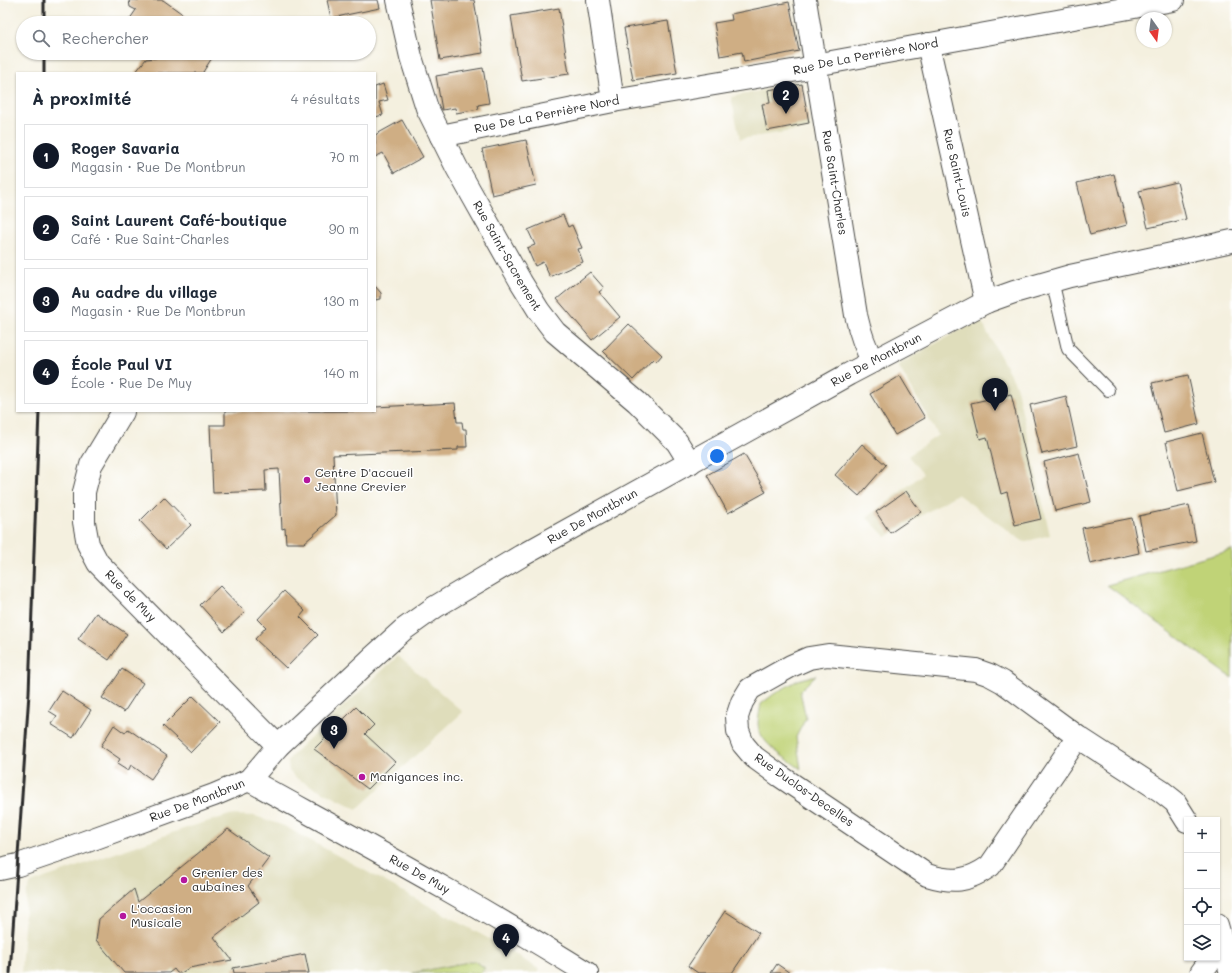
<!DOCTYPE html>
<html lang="fr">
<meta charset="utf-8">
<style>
:root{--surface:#fff;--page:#f6f6f7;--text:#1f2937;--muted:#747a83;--line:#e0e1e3;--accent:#111827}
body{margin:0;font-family:Mali,sans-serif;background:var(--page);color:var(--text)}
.controls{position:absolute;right:12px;bottom:12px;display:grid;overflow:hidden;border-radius:0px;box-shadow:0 1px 3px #0004}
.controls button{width:36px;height:36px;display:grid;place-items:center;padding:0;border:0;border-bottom:1px solid var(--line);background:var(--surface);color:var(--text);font:20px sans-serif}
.compass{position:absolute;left:1136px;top:12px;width:36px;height:36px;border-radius:50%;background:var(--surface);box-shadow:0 1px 3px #0004;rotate:166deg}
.you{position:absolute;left:717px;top:456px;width:14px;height:14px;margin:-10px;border:3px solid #fff;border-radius:50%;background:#1a73e8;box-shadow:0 0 0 6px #1a73e833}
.badge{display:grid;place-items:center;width:26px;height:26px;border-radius:50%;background:var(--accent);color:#fff;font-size:13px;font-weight:700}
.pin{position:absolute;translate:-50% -33px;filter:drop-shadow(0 1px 2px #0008)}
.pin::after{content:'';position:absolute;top:21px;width:14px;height:12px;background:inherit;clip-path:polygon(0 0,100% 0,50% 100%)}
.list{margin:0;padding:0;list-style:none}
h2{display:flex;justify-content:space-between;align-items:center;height:52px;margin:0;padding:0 16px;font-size:17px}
h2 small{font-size:13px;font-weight:400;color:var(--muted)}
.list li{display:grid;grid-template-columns:26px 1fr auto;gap:12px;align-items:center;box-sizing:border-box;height:64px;margin:0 8px 8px;padding:0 8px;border:1px solid var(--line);border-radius:0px}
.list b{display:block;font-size:15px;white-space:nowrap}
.list p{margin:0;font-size:13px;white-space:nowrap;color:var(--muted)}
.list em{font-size:13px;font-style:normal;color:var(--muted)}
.icon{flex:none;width:22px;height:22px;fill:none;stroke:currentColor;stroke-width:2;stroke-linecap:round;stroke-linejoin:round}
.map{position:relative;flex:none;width:1232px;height:973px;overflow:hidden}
.search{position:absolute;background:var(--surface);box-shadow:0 1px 3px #0004;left:16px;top:16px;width:360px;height:44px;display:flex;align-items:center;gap:10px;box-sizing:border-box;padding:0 14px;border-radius:22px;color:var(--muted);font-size:15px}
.panel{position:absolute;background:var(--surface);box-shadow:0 1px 3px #0004;left:16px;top:72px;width:360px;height:340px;border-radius:0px}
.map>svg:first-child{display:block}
.built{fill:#dfddbb}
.green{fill:#c0d377;stroke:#767f51}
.building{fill:#cfae84}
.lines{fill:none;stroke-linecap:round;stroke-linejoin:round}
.service-casing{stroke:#494946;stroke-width:14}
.minor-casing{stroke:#494946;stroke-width:24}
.tertiary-casing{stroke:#494946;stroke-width:24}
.service{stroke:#fff;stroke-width:12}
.minor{stroke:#fff;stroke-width:22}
.tertiary{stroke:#fff;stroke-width:22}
.rail{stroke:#2b2b2b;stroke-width:3}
.poi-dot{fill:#b5179e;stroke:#fff;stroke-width:1.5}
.labels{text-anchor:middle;stroke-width:3;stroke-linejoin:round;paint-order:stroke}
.street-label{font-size:12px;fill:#2b2b2b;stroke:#fff}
.poi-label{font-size:12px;fill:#2b2b2b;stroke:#fff;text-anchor:start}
</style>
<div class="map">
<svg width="1232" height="973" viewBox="0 0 1232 973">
<rect width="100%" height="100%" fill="#fff"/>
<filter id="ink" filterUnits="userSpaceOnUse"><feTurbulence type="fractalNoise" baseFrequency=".025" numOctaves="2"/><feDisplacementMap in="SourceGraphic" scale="8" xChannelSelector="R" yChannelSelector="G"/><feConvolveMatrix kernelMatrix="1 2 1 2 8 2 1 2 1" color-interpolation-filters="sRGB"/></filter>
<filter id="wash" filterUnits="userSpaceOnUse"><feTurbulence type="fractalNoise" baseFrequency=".012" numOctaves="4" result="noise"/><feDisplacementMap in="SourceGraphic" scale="16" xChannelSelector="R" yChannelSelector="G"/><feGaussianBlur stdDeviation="0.9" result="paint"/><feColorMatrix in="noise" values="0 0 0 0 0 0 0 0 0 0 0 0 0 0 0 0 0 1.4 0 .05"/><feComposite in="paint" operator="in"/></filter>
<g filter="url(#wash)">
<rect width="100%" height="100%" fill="#f4f0df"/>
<path class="built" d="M802,82L810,128L740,139L731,97Z
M981,321L1016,385L1050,535L1024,542L957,494L886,537L867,518L923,474L908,456L938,435L898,365L956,332Z
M398,656L463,712L357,809L296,778L289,771L288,760L298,749Z
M230,815L255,816L284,826L500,945L540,970L538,973H481L485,968L474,961L413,973H21L26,894L31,883L186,828Z"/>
<path class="green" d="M1232,550V678L1107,585Z
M816,675L800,691L806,718L796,737L801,769C786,758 758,743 758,723C758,717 760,710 761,704L774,694L798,680Z
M474,961L485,968L481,973H413Z"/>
<g id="blocks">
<path class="building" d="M129,0H163L195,23H127L136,10L130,7Z
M327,0H378L380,8L331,18Z
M430,0H474L483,53L440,60Z
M789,2L799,51L744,62L742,52L720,56L714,23L732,20L731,14Z
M559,8L569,74L522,81L511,16Z
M668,21L677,73L633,80L624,28Z
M159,53H215L203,72L204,73H135L146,59L156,58Z
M483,68L489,103L478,105L479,109L456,113L455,108L442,110L436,76Z
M383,84L388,100L379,102L383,115L375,117V87Z
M802,84L809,123L767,131L762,104L770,103L768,90Z
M402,120L423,157L394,173L383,153L375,157V135Z
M526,140L536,185L492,195L482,149Z
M1114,174L1127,225L1090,235L1077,183Z
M1177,182L1186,219L1148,228L1139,191Z
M563,215L568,227L572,225L582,248L578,249L583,262L550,277L543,262L535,266L527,248L535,245L528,230Z
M590,272L604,288L599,292L620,317L592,340L557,299Z
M375,286L381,293V299L375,300Z
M629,324L662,355L656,362L653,359L633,380L603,351Z
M1188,375L1199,424L1164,433L1152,383Z
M900,376L925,418L895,435L870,394Z
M1011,394L1041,519L1015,525L1007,492L1001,494L987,437L980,439L971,403Z
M1066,396L1077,446L1042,454L1030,405Z
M455,403L457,422H462L463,429H466L467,447H458V450L333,455L336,515L304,543H286L285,528L282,529L279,469L265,470L266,491L213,493L210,425H225V411H375V407Z
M1202,433L1214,482L1178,491L1166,442Z
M862,444L886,465L859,496L835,475Z
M1079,453L1091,502L1055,511L1044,462Z
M744,454L766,492L728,513L707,475Z
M906,491L921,512L890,533L876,512Z
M164,497L191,525L166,549L140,521Z
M1189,505L1196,541L1146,551L1139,516Z
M1132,518L1139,553L1090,564L1082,528Z
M220,586L245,612L224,632L200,605Z
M284,591L305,611L300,617L318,635L286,668L255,639L266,627L258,619Z
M96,613L127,634L109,660L78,639Z
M122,669L143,683L124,712L102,698Z
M62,691L91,710L73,738L51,724L57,716L49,711Z
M193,696L220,722L191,752L163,726Z
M356,707L374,725L365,734L395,762L368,789L314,749Z
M114,725L125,733L128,729L167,756L151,779L131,765L128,771L117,764L120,759L101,746Z
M228,829L269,858L248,886L259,902L214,937L232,960L189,968L181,973H177L174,969L169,973H124L96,940L99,919L134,889L138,902Z
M725,911L759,933L732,973H698L688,966Z
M305,954L309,973H234L233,968Z
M777,964L790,973H771Z"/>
</g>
</g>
<g filter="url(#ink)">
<use href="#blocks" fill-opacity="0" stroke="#494946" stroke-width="1"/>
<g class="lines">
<defs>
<path id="service" d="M1052,280L1068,349L1108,390"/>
<g id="minor">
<path id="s1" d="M398,0L411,57L427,108L457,168L521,282L539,311L555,332L637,402L677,442L690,463"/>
<path d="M598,0L613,101"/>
<path id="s2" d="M805,0L856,315C860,333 865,347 873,362"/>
<path id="s3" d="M928,44L986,302"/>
<path id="s4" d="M441,136L613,101L804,69L815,65L1173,0"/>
<path id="s5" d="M123,412L91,465L84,492V522L88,544L98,563L278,746"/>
<path d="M1078,737L990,866C967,882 953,883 927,875L780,776L754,757L743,744L738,731L737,717L742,702L750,689L791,666L809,658L828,655L976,670L990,675L1003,682L1078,737L1161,791L1175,802L1187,821"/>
<path d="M1217,925L1231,973"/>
<path d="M1201,973L1212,958"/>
</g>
<g id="tertiary">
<path id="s6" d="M249,780C363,843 477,904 587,973"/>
<path id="s7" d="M0,869L18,865L71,847L214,795L249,780L278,746L373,657L403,630L435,607L521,556L849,374L986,302L1014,292L1070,276L1232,241"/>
</g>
</defs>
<use href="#service" class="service-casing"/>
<use href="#minor" class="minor-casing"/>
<use href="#tertiary" class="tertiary-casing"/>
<use href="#service" class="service"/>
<use href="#minor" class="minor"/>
<use href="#tertiary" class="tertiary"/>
<path class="rail" d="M44,0V23
M44,53V73
M10,973L29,693L39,411"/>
</g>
</g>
<g class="poi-dot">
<circle cx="307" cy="480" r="4"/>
<circle cx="362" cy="777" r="4"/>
<circle cx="184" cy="880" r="4"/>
<circle cx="123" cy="916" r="4"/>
</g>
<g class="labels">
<g class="street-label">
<text dy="4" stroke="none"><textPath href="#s4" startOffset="432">Rue De La Perrière Nord</textPath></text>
<text dy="4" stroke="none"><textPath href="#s4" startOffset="108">Rue De La Perrière Nord</textPath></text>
<text dy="4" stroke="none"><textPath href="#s3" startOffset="132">Rue Saint-Louis</textPath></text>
<text dy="4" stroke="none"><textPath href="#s2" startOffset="185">Rue Saint-Charles</textPath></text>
<text dy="4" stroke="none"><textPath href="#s1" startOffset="280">Rue Saint-Sacrement</textPath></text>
<text dy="4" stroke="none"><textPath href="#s7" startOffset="1025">Rue De Montbrun</textPath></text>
<text dy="4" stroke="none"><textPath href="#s7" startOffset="701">Rue De Montbrun</textPath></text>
<text dy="4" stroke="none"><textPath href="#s5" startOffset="210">Rue de Muy</textPath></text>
<text transform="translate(804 790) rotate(35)" y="4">Rue Duclos-Decelles</text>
<text dy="4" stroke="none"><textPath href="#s7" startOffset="209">Rue De Montbrun</textPath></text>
<text dy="4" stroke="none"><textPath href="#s6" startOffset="195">Rue De Muy</textPath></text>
</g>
<g class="poi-label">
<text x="315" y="477">Centre D'accueil<tspan x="315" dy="14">Jeanne Crevier</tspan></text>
<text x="370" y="781">Manigances inc.</text>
<text x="192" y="877">Grenier des<tspan x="192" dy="14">aubaines</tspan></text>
<text x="131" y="913">L'occasion<tspan x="131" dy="14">Musicale</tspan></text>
</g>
</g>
</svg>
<div class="controls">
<button>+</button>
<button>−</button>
<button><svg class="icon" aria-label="locate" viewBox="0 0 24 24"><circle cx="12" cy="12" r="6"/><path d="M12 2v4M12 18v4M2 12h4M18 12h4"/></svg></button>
<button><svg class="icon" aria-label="layers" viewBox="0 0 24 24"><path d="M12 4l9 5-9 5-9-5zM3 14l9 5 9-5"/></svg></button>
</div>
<svg class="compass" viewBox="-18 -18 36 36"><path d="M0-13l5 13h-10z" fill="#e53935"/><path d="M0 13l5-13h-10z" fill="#747a83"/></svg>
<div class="you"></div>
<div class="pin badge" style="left:995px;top:411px">1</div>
<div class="pin badge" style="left:786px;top:114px">2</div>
<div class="pin badge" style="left:334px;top:749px">3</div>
<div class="pin badge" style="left:506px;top:957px">4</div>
<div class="search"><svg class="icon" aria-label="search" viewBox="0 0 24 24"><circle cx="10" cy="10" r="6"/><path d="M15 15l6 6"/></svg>Rechercher</div>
<section class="panel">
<h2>À proximité<small>4 résultats</small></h2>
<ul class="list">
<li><span class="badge">1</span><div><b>Roger Savaria</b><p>Magasin · Rue De Montbrun</p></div><em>70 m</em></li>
<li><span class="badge">2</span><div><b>Saint Laurent Café-boutique</b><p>Café · Rue Saint-Charles</p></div><em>90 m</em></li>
<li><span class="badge">3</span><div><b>Au cadre du village</b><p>Magasin · Rue De Montbrun</p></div><em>130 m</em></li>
<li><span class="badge">4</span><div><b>École Paul VI</b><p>École · Rue De Muy</p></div><em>140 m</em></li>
</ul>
</section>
</div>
